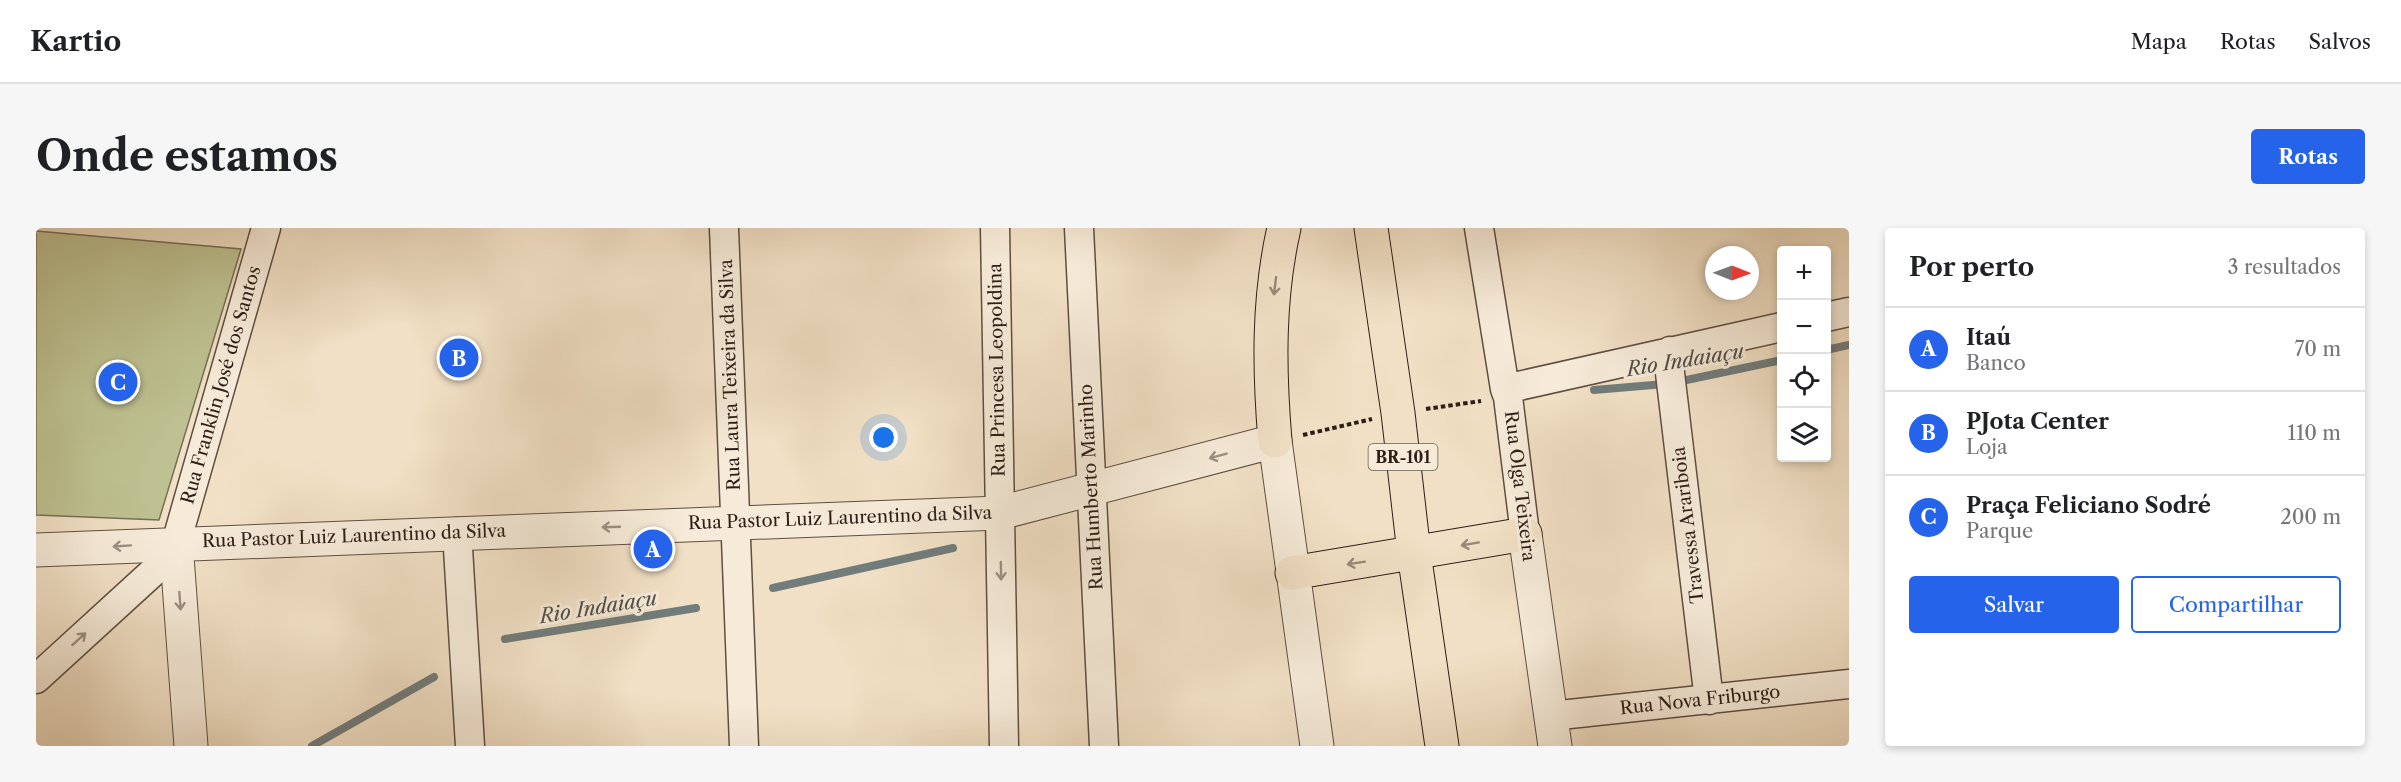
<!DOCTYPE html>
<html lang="pt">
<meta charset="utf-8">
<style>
:root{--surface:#fff;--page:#f6f6f6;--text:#202124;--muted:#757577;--line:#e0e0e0;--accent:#2563eb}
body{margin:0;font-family:"Libre Caslon Text",serif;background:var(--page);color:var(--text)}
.controls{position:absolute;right:18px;top:18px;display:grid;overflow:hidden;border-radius:6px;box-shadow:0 3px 9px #0003}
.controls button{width:54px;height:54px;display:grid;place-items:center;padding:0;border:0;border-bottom:2px solid var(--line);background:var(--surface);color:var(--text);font:30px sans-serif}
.compass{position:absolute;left:1669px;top:18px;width:54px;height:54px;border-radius:50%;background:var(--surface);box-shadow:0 3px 9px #0003;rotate:91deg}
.you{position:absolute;left:848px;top:210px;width:21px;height:21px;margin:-15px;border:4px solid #fff;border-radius:50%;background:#1a73e8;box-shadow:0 0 0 9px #1a73e833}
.badge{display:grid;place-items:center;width:39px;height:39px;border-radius:50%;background:var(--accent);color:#fff;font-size:20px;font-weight:700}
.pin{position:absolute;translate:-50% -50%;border:3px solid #fff;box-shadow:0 2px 6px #0006}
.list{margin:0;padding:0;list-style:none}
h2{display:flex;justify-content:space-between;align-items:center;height:78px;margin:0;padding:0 24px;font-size:26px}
h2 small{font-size:20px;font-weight:400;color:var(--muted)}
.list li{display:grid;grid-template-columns:39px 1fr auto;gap:18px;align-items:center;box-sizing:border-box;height:84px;padding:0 24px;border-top:2px solid var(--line)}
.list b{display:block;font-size:22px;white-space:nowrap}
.list p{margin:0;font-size:20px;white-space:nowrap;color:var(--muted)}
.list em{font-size:20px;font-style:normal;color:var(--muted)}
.actions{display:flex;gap:12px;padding:18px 24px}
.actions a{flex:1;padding:14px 0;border:2px solid var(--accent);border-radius:6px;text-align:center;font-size:21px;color:var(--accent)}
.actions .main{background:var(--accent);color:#fff}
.icon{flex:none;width:33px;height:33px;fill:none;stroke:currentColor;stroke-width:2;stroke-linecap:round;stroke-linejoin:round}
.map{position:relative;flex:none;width:1813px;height:518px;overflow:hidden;border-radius:6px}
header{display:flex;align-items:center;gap:36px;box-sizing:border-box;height:84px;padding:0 30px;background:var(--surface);border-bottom:2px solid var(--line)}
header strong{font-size:28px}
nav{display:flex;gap:33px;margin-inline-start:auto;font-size:21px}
.intro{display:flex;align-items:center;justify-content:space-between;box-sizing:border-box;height:144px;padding:0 36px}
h1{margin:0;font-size:42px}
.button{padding:15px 27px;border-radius:6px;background:var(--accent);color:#fff;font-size:21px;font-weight:700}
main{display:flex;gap:36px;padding:0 36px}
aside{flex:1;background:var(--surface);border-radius:6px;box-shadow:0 3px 9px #0003}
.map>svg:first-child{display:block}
.green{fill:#bec191;stroke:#767054;stroke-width:1.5}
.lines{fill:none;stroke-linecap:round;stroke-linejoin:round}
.stream{stroke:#717c7b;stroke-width:8}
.minor-casing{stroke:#5f4e43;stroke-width:31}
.tertiary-casing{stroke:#5f4e43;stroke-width:35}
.trunk-casing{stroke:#2e1e18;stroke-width:35}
.path{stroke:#2e1e18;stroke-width:4;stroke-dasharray:4.5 3;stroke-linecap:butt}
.minor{stroke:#f6ebd9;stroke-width:28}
.tertiary{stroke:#f6ebd9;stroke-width:33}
.trunk{stroke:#f1e0c5;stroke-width:33}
.oneway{stroke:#998977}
.oneway2{stroke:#9c8f82}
.labels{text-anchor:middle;stroke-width:6;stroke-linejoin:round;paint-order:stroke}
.shield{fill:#f6ebd9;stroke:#6a5c52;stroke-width:1.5}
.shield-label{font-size:16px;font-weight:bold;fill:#2e1e18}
.street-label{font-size:18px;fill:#2e1e18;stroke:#f6ebd9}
.water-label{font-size:20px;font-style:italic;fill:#4f4d4a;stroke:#f6ebd9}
</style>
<header>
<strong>Kartio</strong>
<nav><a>Mapa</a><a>Rotas</a><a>Salvos</a></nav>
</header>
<div class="intro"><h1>Onde estamos</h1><a class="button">Rotas</a></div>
<main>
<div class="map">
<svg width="1813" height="518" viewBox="0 0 1813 518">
<rect width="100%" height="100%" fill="#f1e0c5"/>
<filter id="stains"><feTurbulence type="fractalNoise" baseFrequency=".00333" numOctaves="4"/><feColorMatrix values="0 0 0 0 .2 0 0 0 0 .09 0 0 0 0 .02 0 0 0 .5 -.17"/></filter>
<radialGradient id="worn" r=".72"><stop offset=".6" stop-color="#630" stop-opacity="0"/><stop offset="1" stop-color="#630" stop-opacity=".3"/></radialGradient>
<path class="green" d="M0,3L205,21L123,292L0,287Z"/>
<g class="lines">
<path class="stream" d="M1790,122L1813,117
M1641,154L1746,132
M1558,162L1629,156
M737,360L917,320
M469,411L660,380
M276,518L398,449"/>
<defs>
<path id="minor" d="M688,0L708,518
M959,0L968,518
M1043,0L1068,518
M1443,0L1469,161L1472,169L1489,306
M1790,89L1813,84
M1634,123V145L1673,472
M1469,161L1746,99
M421,304L434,518
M140,315L230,0
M0,451L140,323
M1515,488L1813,456"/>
<path id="tertiary" d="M1489,306L1519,518
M140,315L155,518
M0,322L964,285L1239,213L1281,518"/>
<path id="trunk" d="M1335,0L1362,185L1378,325L1406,518
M1239,213C1233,141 1232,70 1248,0
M1256,345L1489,306"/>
</defs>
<use href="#minor" class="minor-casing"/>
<use href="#tertiary" class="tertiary-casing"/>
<use href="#trunk" class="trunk-casing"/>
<path class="path" d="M1390,181L1445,173
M1267,207L1336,191"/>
<use href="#minor" class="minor"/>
<use href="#tertiary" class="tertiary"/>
<use href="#trunk" class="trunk"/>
</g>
<defs><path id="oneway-shaft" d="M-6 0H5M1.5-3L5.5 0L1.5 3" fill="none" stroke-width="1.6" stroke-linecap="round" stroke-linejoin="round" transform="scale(1.5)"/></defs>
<g class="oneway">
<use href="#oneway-shaft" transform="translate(1239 58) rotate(97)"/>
<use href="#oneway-shaft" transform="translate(1434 316) rotate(170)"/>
<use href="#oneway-shaft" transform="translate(1320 335) rotate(171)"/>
</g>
<g class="oneway2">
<use href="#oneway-shaft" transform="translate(1182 228) rotate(165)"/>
<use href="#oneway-shaft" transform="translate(575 299) rotate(178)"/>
<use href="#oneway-shaft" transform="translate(86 318) rotate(176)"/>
<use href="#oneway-shaft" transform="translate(965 343) rotate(89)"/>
<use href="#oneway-shaft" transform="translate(144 373) rotate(86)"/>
<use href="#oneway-shaft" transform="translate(43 411) rotate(-42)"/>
</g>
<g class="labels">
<rect class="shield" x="1332.5" y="216" width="69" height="26" rx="4.5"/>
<g class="shield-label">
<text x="1367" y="235">BR-101</text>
</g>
<g class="street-label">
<text transform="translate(961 142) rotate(-91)" y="6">Rua Princesa Leopoldina</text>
<text transform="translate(694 147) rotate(-92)" y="6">Rua Laura Teixeira da Silva</text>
<text transform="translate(185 157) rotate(-74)" y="6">Rua Franklin José dos Santos</text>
<text transform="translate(1484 258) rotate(83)" y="6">Rua Olga Teixeira</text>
<text transform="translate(1055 259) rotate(-93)" y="6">Rua Humberto Marinho</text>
<text transform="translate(804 290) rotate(-2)" y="6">Rua Pastor Luiz Laurentino da Silva</text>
<text transform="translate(1652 297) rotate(-97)" y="6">Travessa Arariboia</text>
<text transform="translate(318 308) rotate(-2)" y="6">Rua Pastor Luiz Laurentino da Silva</text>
<text transform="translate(1664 472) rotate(-6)" y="6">Rua Nova Friburgo</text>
</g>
<g class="water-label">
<text transform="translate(1649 132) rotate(-9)" y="7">Rio Indaiaçu</text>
<text transform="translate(562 379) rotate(-9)" y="7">Rio Indaiaçu</text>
</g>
</g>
<rect width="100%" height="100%" filter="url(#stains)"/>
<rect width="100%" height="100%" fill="url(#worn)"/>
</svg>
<div class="controls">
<button>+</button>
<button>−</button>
<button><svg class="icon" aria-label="locate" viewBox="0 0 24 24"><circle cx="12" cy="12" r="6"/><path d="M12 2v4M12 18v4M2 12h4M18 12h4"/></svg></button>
<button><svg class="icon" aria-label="layers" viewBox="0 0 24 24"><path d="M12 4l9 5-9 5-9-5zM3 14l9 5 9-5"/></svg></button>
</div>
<svg class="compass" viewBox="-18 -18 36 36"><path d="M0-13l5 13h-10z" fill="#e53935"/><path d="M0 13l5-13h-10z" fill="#757577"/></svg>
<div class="you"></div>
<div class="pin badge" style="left:617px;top:321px">A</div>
<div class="pin badge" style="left:423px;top:130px">B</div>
<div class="pin badge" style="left:82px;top:154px">C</div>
</div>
<aside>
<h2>Por perto<small>3 resultados</small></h2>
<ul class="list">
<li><span class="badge">A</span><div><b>Itaú</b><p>Banco</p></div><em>70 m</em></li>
<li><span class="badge">B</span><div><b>PJota Center</b><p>Loja</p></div><em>110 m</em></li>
<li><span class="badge">C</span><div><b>Praça Feliciano Sodré</b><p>Parque</p></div><em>200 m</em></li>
</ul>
<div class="actions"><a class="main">Salvar</a><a>Compartilhar</a></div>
</aside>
</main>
